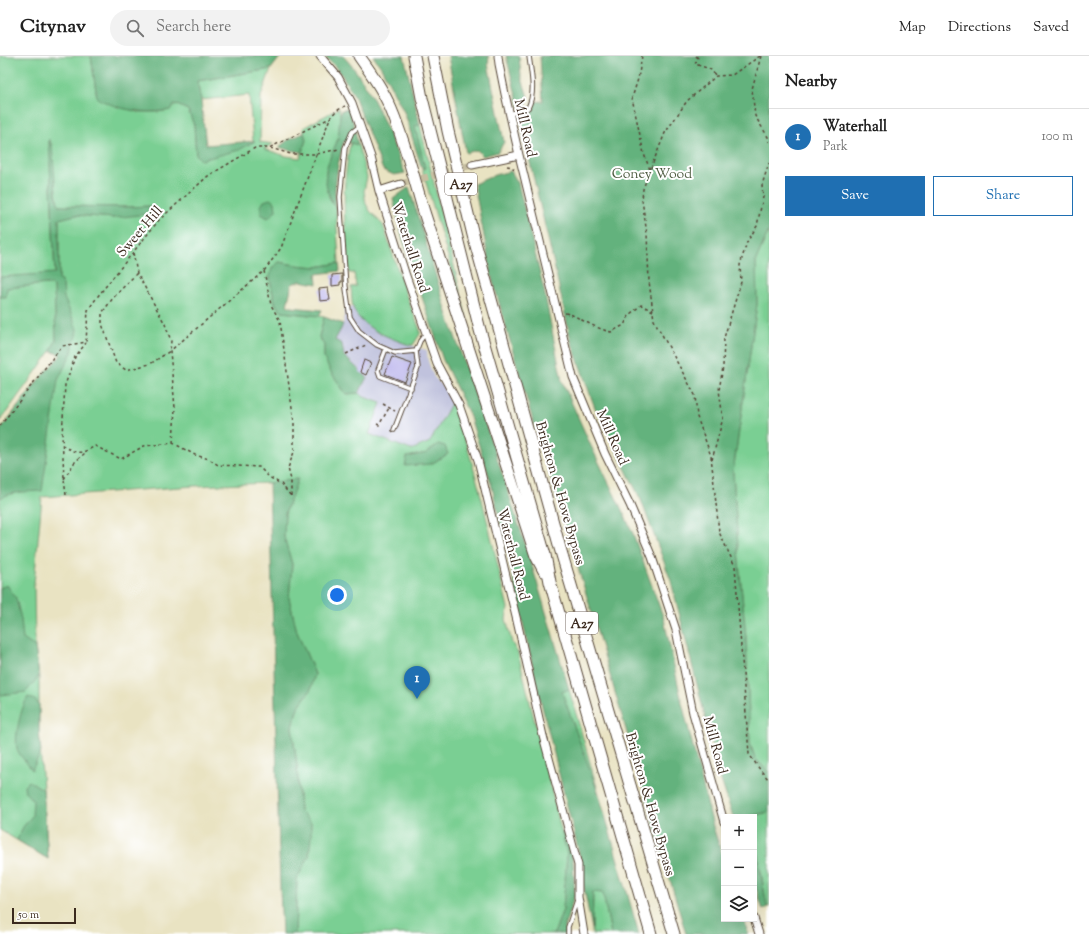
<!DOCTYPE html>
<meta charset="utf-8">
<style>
:root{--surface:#fff;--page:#f2f2f2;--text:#222;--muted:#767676;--line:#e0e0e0;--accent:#1f6fb2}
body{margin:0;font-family:"Sorts Mill Goudy",serif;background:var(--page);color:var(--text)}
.controls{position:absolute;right:12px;bottom:12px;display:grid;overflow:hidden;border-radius:0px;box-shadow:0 4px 16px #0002}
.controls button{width:36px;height:36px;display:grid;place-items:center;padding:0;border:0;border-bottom:1px solid var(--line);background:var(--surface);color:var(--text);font:20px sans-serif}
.scale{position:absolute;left:12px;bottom:10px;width:64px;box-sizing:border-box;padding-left:4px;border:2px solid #3b2a1e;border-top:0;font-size:11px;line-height:14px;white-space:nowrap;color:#3b2a1e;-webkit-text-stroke:3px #fff;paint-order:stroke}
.you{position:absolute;left:337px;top:539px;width:14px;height:14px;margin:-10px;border:3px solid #fff;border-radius:50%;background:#1a73e8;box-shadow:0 0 0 6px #1a73e833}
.badge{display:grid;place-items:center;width:26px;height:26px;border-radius:50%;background:var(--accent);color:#fff;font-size:13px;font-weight:700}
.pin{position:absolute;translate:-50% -33px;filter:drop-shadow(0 1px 2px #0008)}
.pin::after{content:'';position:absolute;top:21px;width:14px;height:12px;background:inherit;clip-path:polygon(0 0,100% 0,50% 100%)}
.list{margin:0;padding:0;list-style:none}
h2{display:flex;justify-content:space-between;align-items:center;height:52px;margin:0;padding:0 16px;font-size:17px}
h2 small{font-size:13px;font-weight:400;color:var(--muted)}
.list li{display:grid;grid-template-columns:26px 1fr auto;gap:12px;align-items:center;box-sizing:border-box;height:56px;padding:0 16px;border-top:1px solid var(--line)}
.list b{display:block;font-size:15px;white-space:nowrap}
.list p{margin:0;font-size:13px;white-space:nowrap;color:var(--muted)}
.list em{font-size:13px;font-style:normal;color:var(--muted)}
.actions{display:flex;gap:8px;padding:12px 16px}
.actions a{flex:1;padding:9px 0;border:1px solid var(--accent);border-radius:0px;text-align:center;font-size:14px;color:var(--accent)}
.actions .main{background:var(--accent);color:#fff}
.icon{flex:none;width:22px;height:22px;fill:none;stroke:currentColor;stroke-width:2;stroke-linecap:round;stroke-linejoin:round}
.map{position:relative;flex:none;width:769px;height:878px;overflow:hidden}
header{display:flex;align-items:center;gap:24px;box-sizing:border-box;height:56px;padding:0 20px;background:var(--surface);border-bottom:1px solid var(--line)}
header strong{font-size:19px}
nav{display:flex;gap:22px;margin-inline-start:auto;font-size:14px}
.search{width:280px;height:36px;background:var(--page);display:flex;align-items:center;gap:10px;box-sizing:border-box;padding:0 14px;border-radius:22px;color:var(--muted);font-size:15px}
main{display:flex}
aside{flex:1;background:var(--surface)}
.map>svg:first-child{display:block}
.industrial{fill:#c0c2dd}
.green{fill:#7acf93;stroke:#5a7c58;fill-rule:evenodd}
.forest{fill:#63b27d;stroke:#4f6e4e}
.building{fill:#c3bdef}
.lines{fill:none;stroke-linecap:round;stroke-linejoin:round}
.minor-tunnel{stroke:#c6bea1;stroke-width:7;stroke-dasharray:7 3.5;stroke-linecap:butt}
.service-casing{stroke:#554637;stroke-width:5.5}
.minor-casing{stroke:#554637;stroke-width:9}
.trunk-casing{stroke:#554637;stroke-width:13}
.path{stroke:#554637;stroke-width:1.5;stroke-dasharray:3 3;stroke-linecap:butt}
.service{stroke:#fff;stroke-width:3.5}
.minor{stroke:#fff;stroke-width:7}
.trunk{stroke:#fff;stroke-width:11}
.labels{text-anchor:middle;stroke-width:4;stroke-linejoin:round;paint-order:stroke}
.shield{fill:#fff;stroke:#766a62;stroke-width:1}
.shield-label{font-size:13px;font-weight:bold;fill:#3b2a1e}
.street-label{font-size:14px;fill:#3b2a1e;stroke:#fff}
.park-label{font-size:14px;fill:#4e5c41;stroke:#fff}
</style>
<header>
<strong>Citynav</strong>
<div class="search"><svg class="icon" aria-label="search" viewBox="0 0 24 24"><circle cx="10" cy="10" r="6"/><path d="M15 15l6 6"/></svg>Search here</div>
<nav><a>Map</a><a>Directions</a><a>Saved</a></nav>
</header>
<main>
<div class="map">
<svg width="769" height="878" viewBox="0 0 769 878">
<rect width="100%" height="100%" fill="#fff"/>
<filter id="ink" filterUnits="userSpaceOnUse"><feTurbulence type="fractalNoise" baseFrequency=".025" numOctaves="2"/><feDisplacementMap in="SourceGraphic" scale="8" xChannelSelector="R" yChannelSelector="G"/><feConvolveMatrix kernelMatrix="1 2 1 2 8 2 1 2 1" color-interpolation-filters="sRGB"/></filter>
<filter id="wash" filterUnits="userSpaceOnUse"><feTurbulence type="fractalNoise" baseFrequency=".012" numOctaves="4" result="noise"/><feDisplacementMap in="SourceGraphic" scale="16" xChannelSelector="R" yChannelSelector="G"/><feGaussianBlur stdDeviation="0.9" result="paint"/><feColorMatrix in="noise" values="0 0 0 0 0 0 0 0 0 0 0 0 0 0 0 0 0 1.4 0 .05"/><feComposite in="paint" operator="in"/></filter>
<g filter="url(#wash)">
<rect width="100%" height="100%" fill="#e9e3c2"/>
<path class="industrial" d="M353,251L355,256L365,268L379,277L409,289L427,294L428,305L434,321L447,334L452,346L430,386L411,394L369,378L381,347L364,341L359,337L367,321L344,300L342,288L335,284L341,273L343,268L344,261V252Z"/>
<path class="green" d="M0,0H91L97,42L137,56H158L171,54L175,48L188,54L194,69L196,99L254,85H253L249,39L201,44L197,25L271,13L261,40L260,86L273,88L264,93L286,100L300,102L306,84L303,72L339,52L340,57V71L338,83L326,113V124L329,141L336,153L339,207L316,211L295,209L279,206L270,221L272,234L276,249L282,256L319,260L324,261L319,281L324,289V302L331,316L346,338L359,337L364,341L381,347L369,378L411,394L430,386L452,346C477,412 491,483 508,552L506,563L512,587L518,597L567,798L563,853L554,878H295L297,822L309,800L311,766L300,755L297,710L292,671L298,651L310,635L315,618L297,576L289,542L292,508L284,481L285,457L297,423L269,427L194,430L42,441L34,528L35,591L39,620V676L48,803L0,774V374L39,323L66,307L72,296L74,285L76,281V273L71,258L63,242V229L59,223V163L75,159L114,162L153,150L125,151L58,150L49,84L55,222L0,225ZM427,397H448L431,408L407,401Z
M420,69L468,268L422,113L425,112L414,70Z
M351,87L358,89L367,121L364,135L366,148L370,155L383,169L407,241L420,274V278L413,289H409C391,282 365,274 355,256C351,249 352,238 351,231L356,230L354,217H349C346,181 341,144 347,108C348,101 348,94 351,87Z
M769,174V717L755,702L750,687L746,582L739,507L733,416L757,248L756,204Z
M47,228L54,230L56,284L51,295L0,365V241L6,240V232Z
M569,633L600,742L561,635Z
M769,756V851H767L754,778V761H751V760Z
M593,836L603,837L611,878H592Z"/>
<path class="forest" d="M91,0H281L271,13L197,25L201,44L206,89L255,85L239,94L201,104L196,99L194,69L188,54L175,48L171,54C144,58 121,55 97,42Z
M324,0H343C374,32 388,77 405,117L394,119L383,114L354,39L338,13Z
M373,0H404L420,69L415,70L425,112L422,113L405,58L381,11Z
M448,0H489L488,8L504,86L498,96L483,100L477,94L466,97Z
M506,0H519L521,20L528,41L527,47L524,50H519Z
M540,0H769V174L756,204L757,248L733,416L739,507L746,582L750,687L755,702L769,717V756L751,760V761H733L721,724L671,525L641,444L595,352L571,285L553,204L519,60L531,56L534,46L543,45Z
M349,53L354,69L358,89L344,85L338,109L335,134L336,153C326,136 322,122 330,102C332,96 336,89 338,82C340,73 338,61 342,54Z
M304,77L306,84L302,96L289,94L279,91L288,84Z
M49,83L52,89L56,138L59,150L125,151L154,150L147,158L114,162L75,159L59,163V223L63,229L64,242L71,258L77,273L76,281L74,285L72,296L58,324L42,435C26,436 15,435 0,442V374L39,323L61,299L51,295L56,284L54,230L47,228L7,232L6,241H0V221L55,217Z
M511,115L518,127L544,234L562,325L591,390L632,475L664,563L682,647L714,774L724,804V863H744L748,878H686L587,541L528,348L492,222L474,128L495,119Z
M409,131L449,263L494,393L530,503L569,633L562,636L600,742L639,878H611L603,837L593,836L592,873L583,827L580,801L537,630L509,504L491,427L469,358L443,304L403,184L393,143Z
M270,143L275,146L276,155L268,162L261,158V150L264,145Z
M279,206L295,209L316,211L339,207L340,215L316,218L317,228L300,225L292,228L287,249L291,251L322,254L319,260L282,256L276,249L272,234L270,221L272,212Z
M324,261L343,268L341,273L335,284L342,288L344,300L367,321L359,337L346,338L331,316L324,302V289L319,281Z
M438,388L445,390L448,398L431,408L405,410L407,401L427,397Z
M298,423L285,457L284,481L292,508L289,542L297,576L315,618L310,635L298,651L292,671L297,710L300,755L311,766V781L309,800L297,823L295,878H282L280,832L269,427Z
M7,529L16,542L21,563L23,583L35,591L39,620L26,636L1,639L0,637V532Z
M28,641L35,644L39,649V676L41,696L32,714C28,708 19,699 17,693C14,681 21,651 28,641Z
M29,725L43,733L48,803L17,784L23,771L32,760L33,745L25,736L24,730Z
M566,776L573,805L575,838L565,869V878H554L563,853L567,798L562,777Z
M754,778L767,851L763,854L754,826Z"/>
<g id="blocks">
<path class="building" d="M342,218V226H340V229L332,230V219Z
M328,232L330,244L320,245L319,233Z
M392,301L412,308L405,326L385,318Z
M364,304L371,307L366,319L360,316Z"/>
</g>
</g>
<g filter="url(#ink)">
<use href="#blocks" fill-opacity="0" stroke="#554637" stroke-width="1"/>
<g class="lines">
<path class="minor-tunnel" d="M401,128L472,109"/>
<defs>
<path id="service" d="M510,58L528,52C536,36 531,17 529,0
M360,70L352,76L345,92L340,141L346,232L350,261L359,275L377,289L395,297L416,295L420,285L426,277
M386,293L378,314L380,320L411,332
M394,374L418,312L416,295
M568,878V871L577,844"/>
<path id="minor" d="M320,0L338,21L352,47L371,101L379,135L406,220L437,308L459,349L478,404L517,565L543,680L578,809V841L584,878
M498,0L499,8L505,38L519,99L573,321L605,398L630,449L652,501L676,574L693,657L724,766
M472,109L519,99
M379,135L401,128
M754,862L759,878"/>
<path id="trunk" d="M359,0C371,17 383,34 391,53C405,86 414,122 424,156L536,500L544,515
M414,0L422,42L480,274L545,499L550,526L651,878
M433,0L448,75L473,179L494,254L560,492L674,878"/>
</defs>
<use href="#service" class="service-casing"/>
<use href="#minor" class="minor-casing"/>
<use href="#trunk" class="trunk-casing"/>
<path class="path" d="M642,0L638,23L632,42L644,98L650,114
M696,0L698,2L695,8L710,13L716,20
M760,0L732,19L716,20L687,45L665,77L650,114L643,133L642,144L647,178L649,225L654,264L695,339L697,361L711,400L719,476L735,510L749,698L761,715L769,724
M761,0L752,33L755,60L768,81L769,86
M270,92L291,98H316L339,93
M507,110L512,111L514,113
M133,197L137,217L165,268L171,285L170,295L150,308L126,314L116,307L102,268V257L113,242L137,217
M264,215L271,249L280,265L294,366V396L288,412L291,424V440
M565,257C575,259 577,262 586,266C594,270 602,274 611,276L624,269L630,258L641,249L653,255
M346,298L366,289
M383,348L395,355
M377,368L379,369L389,352
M0,370L62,290L86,286L88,254L98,240L159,164L208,120L255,92H269L330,62L336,55L345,50
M173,387L175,352L170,295L264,215L281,192L330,62
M62,389C76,398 81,399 95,390L121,403L144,390L173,387L195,399L209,403L218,409L259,411L269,421L281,428L291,440
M712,404L723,362L719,334L723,311L724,282L741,226L740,209L747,186L757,170L763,141L762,129L769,107
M64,423L74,407L85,397
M66,439L64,423L62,379L65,329L75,301L86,287"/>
<use href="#service" class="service"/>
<use href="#minor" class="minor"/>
<use href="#trunk" class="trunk"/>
</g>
</g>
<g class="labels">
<g class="shield">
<rect x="445" y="117" width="32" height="22" rx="3"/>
<rect x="566" y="556" width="32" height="22" rx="3"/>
</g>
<g class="shield-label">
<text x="461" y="133">A27</text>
<text x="582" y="572">A27</text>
</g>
<g class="street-label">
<text transform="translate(526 72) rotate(77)" y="5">Mill Road</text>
<text transform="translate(139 175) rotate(-49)" y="5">Sweet Hill</text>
<text transform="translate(411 191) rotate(72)" y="5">Waterhall Road</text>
<text transform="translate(613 381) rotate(66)" y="5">Mill Road</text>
<text transform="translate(561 437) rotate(74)" y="5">Brighton &amp; Hove Bypass</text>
<text transform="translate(514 498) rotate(76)" y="5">Waterhall Road</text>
<text transform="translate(716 689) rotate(75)" y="5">Mill Road</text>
<text transform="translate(651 748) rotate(74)" y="5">Brighton &amp; Hove Bypass</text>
</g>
<g class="park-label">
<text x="652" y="122">Coney Wood</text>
</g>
</g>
</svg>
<div class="controls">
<button>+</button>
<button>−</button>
<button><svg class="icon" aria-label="layers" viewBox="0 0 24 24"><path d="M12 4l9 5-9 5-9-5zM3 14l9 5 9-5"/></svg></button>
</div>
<div class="scale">50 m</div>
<div class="you"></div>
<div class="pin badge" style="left:417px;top:643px">1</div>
</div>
<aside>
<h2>Nearby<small></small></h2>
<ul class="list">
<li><span class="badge">1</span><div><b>Waterhall</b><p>Park</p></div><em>100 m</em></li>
</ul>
<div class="actions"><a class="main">Save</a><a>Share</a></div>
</aside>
</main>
